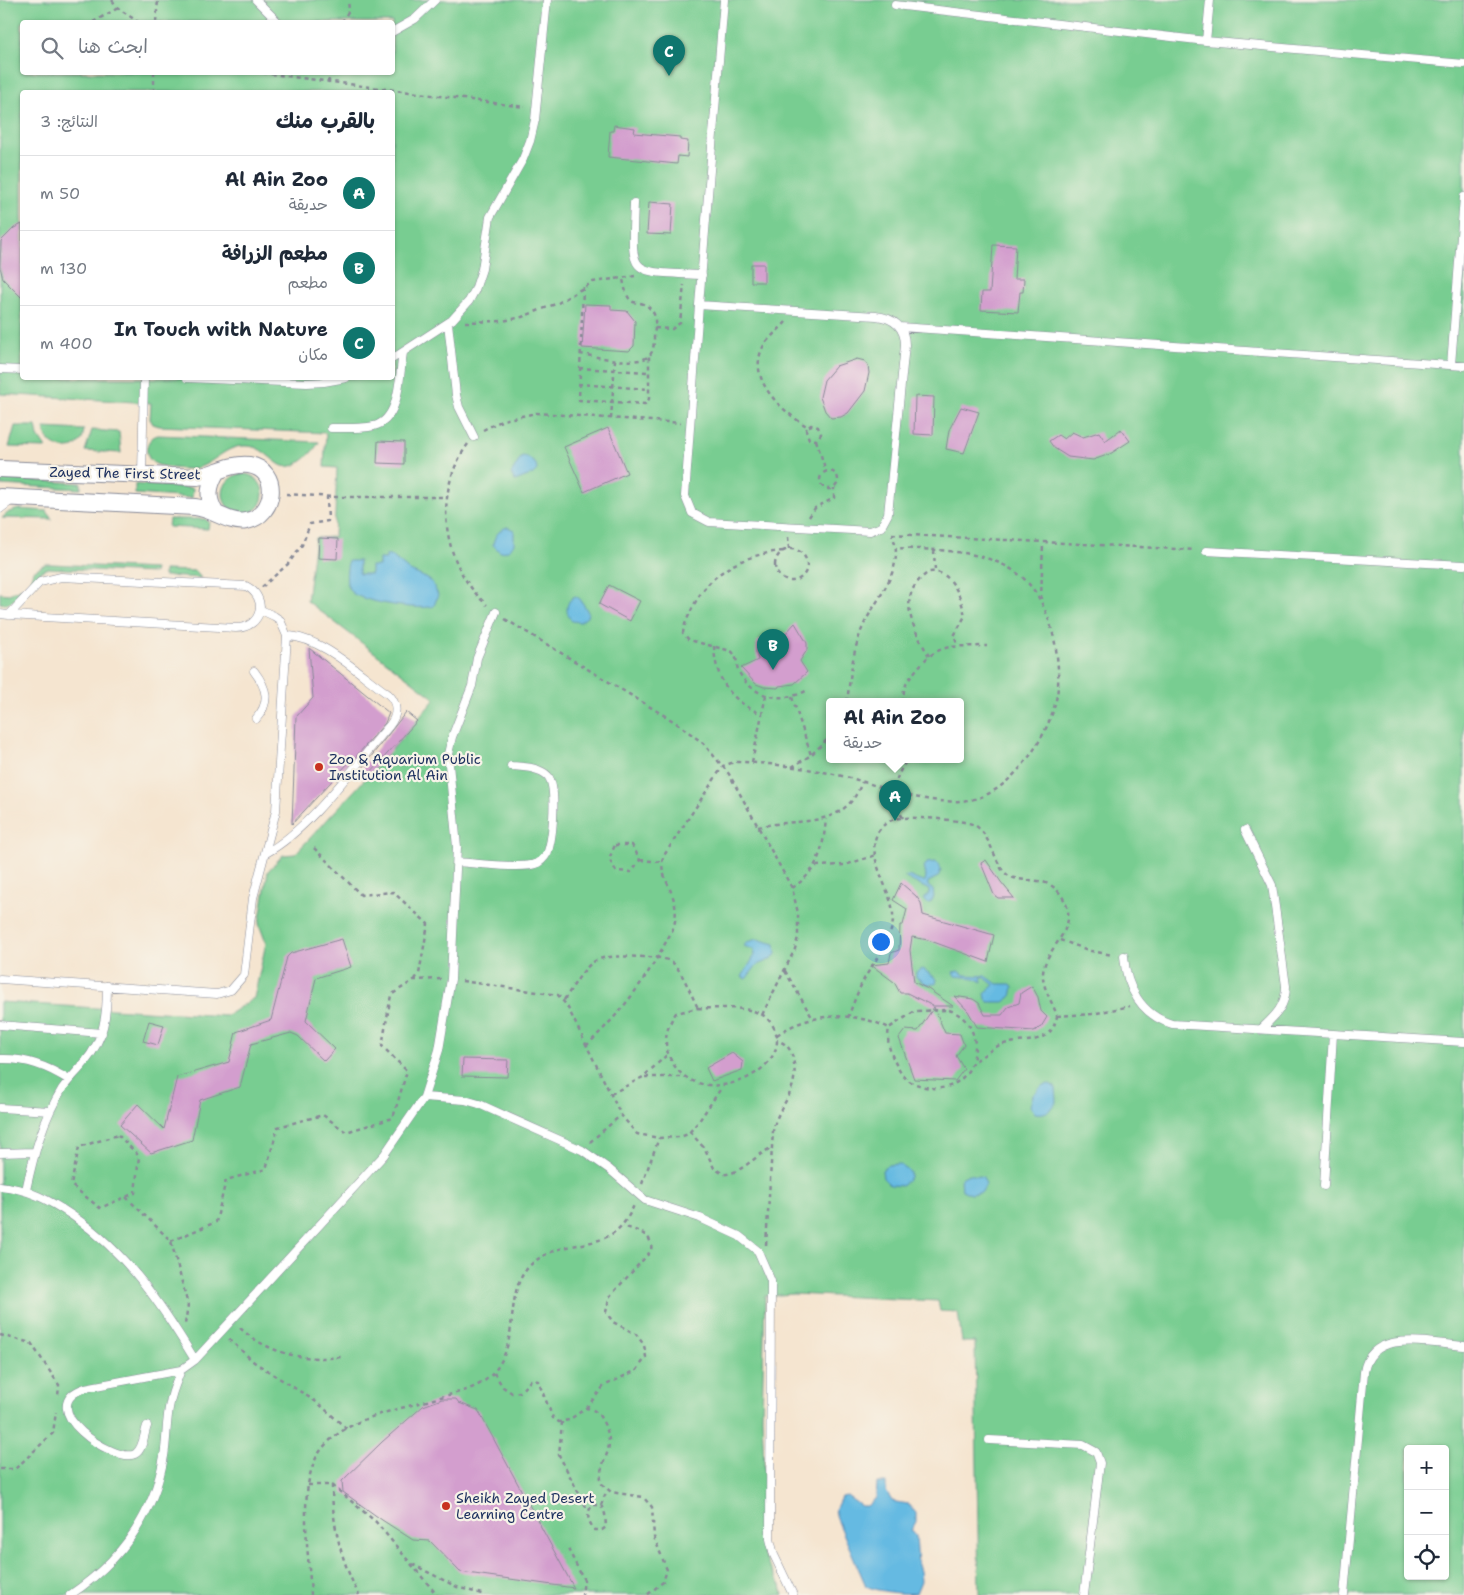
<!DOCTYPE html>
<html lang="ar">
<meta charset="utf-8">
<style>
:root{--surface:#fff;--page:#f6f6f7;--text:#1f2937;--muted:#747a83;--line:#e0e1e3;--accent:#0f766e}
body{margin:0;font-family:"Shantell Sans","Playpen Sans Arabic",sans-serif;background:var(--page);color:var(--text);direction:rtl}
.controls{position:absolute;right:15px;bottom:15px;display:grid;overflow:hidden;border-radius:5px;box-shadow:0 1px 4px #0004}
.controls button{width:45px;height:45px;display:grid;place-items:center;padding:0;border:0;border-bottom:1px solid var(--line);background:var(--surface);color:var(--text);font:25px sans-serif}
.you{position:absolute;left:880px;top:941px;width:18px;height:18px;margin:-12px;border:4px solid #fff;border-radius:50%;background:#1a73e8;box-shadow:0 0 0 8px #1a73e833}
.badge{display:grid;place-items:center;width:32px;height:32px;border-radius:50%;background:var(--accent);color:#fff;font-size:16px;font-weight:700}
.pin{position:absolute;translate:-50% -41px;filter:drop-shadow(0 1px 2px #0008)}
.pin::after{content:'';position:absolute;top:26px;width:18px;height:15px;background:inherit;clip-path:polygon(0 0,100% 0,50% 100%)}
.popup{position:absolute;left:826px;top:698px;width:138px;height:65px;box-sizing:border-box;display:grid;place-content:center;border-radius:5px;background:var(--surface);filter:drop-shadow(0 1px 4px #0005);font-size:16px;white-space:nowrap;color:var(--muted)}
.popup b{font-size:19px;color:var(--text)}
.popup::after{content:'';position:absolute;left:50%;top:100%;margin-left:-10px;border:10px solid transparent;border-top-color:var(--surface)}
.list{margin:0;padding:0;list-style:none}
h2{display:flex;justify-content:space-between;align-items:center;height:65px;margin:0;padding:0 20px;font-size:21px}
h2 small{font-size:16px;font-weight:400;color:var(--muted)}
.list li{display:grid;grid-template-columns:32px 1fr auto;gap:15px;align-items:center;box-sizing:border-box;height:75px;padding:0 20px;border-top:1px solid var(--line)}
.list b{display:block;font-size:19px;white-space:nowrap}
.list p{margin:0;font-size:16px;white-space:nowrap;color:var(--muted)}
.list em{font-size:16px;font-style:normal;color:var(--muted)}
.icon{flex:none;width:28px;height:28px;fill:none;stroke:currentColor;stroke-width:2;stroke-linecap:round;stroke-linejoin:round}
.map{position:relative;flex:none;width:1464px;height:1595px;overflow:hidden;direction:ltr}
.search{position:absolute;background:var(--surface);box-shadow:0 1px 4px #0004;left:20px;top:20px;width:375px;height:55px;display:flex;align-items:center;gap:12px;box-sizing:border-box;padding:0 18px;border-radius:5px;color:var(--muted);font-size:19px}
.panel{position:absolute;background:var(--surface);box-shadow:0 1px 4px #0004;left:20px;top:90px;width:375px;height:290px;border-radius:5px;direction:rtl}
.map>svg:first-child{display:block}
.green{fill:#78cd91;stroke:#4a7e78;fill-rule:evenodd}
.water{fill:#65bae2;stroke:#4074a0}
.building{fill:#d39ece}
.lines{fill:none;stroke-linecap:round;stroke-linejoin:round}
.service-casing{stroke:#888a97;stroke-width:9}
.minor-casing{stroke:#888a97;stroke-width:18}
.path{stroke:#888a97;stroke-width:2.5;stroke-dasharray:4 4;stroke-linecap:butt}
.service{stroke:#fff;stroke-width:8}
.minor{stroke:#fff;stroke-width:16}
.poi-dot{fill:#c8321e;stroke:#f7f3e8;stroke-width:2}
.labels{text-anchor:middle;stroke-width:4.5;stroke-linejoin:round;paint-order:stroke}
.street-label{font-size:14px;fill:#1b2f5e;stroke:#f7f3e8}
.poi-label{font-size:14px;fill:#1b2f5e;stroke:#f7f3e8;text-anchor:start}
</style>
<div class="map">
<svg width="1464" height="1595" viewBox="0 0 1464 1595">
<rect width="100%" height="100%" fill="#f7f3e8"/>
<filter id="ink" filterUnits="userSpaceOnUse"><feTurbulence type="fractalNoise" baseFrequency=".02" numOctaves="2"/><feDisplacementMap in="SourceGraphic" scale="10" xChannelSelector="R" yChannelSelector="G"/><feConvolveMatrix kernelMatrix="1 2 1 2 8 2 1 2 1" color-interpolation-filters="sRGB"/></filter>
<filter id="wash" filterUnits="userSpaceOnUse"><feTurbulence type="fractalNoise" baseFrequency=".0096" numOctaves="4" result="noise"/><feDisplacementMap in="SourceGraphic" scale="20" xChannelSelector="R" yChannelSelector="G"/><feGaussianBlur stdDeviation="1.12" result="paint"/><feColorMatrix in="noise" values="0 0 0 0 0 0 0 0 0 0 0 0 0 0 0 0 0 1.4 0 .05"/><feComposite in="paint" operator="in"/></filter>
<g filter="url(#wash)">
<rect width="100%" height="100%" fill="#f5e5d0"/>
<path class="green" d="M0,0H1464V1595H979L975,1342H962L958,1312L940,1311L938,1301L793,1294L765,1296L762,1417L765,1486L761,1535L763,1553L769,1567L781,1585L783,1595H0V1002L226,1016L254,998L266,943L259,924L268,871L283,855L295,854L384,759L435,699L307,601L315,538L334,537L337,468L324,467L326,433L159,426L153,424L150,419L151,403L0,394ZM22,22H392V72H22ZM22,92H392V378H22ZM830,702H960V760H830ZM1408,1449H1445V1576H1408Z
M15,426H36L38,436L46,448L9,447Z
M44,428L84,430L82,440L74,447C59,451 46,444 44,428Z
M92,430L119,432L121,453L85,451Z
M158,435L319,442C313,453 293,474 279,464C268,457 261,446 246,446C223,445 212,468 190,469C181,469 164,468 156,464C142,458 145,438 158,435Z
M223 494a20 20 0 1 1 40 0a20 20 0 1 1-40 0Z
M0,479L81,483V489L0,485Z
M135,484L193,488L192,498L135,494Z
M19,509L47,511L52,519L2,518L9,512Z
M169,519H205L209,522L208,529L168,527Z
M45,564H51L155,569L154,573L48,568L41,571L33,581L30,582L33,571Z
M164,570L195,571L201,578L164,576Z
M22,588C16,598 12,606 0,603V593L9,594Z"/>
<path class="water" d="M522,456L527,457L536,464L537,470L533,474L515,481L511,474Z
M507,527L514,530V544L507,551L500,552L493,545C494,536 499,530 507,527Z
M386,555L393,557L410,571L426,578L432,582L438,595L434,606C421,611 361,602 351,592C344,583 347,571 348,561H359V574H371V566H379V559H386Z
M575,596L580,599L588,612L587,617L580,622L572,621C565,613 565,602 575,596Z
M935,862L939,864L941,870L938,877L928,882V886L933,890L934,897L930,903H926L923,899L929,894V890L904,877C912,874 917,883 925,881L926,876L924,867L927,863Z
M757,939L775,944L776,954L772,959L757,965L746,979L742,977L755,955L754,950L744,946L747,942Z
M923,969L937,979L936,984H926L916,977V972Z
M959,971L964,975L986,976L997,984H1011L1013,987L1011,997L1004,1002H989L986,999L985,993L994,985L984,977H981L982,982L975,978L955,976L953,972Z
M1050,1084L1056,1088L1057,1101C1052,1110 1046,1115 1035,1113L1030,1106L1033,1095L1043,1085Z
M899,1164L910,1172V1177L902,1186L890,1185L883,1178L882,1170L888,1165Z
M969,1174L983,1177L986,1184L982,1192L971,1194L962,1190L961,1178Z
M877,1483H886V1491L892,1501L908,1504L916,1513V1522L911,1530L916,1536L918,1565L920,1571L921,1581L916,1593C905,1595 876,1591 866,1586L837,1519L835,1510L841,1497L847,1496L861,1506H867L876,1498Z"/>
<g id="blocks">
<path class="building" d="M614,125L635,128L634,133L680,137V140L688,141L687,157L678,156L677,164L608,157L610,131H613Z
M649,202L673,204L671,235L647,234Z
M22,224V298L3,279L0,267L1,241L14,228Z
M993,245L1016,246L1014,279H1024L1023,292H1020L1018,312L981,310L982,292H990Z
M751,264H764V282H751Z
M585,304L611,305V310L627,311L635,321L634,346L629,351L582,348Z
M857,359L865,361L868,365L869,373L865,391L848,413L841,417L831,418L825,411L820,397L824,380L836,366Z
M915,396L934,397L933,435L914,434Z
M961,407L979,412L964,453L946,449L949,430Z
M608,428L627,473L584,492L564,447Z
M1121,429L1130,441L1110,454L1093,460L1068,457L1054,448L1049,441L1058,435L1064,439L1072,432L1083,437L1099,432L1105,441Z
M378,441L404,442V464L377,463Z
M319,538L338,539L337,559L318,558Z
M609,585L640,601L630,621L599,604Z
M795,623L807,643V650L800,661L807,672L794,684L779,686L778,688L764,687L756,684L741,668L758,660L756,652L757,642L770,633L785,634Z
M309,648L389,713L385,723L353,760L352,759L292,824L296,717L313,698Z
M406,712L417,721L369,774L362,768Z
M986,860L1001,882L1014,898H998L994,895L981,863Z
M901,883L916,896L921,903L923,915L994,935L988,962L928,940L912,937L910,950L914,982L928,989L953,1006H933L907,993H900L894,982L871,965L889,963L891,953L899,950L900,925H903L907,909L893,900Z
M342,939L351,967L316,978L306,1021L335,1049L324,1061L298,1036L291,1033L251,1044L240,1087L200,1100L192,1140L151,1153L120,1125L138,1104L164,1129L177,1077L229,1062L236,1032L271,1020L287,957L291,953Z
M1032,986L1038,997L1041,1011L1047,1017L1041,1027L1034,1031L977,1027L968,1011L954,996L973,999L979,1003L985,1015H1002L1008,1007L1019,1003L1021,993Z
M934,1007L945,1033L960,1034L964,1045L956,1056L964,1069L955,1081L914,1079L899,1038L905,1030L918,1031Z
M149,1021L164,1025L158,1045L143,1041Z
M732,1053L743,1062L742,1070L712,1081L706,1068Z
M463,1059L508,1060L507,1077L462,1076Z
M442,1399H456L459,1403L478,1410L574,1588L460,1572L430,1541L413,1540L382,1520L343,1492L342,1481L382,1442L423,1406Z"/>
</g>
</g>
<g filter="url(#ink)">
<use href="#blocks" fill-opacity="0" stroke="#888a97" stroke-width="1"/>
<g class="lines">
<defs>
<path id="service" d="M256,0L278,22
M895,5L1206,41L1464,64
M392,32L415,19L435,0
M1206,41L1210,0
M634,203C631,278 628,271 702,275
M699,305L876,316C894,318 905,327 905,345L888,514L881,527L870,531L709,522L692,513L685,496Z
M699,305L724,0
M448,323L456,395L459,407L474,437
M900,327L1464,366
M392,359L452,320L469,301L475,290L482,269L490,217L523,159L530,141L535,120L547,0
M1451,365L1464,197
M0,369L22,370
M187,378L307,383L324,382L346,378
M331,428C344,428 360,429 374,426C401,419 399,375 403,353
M142,475L144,378
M0,509L12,500
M1206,551L1464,565
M0,614L9,615L236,628C262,628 269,598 246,586L61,577L40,582L9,615
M254,671C267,688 271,702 256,719
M1245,830L1272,885L1286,986C1286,1007 1274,1017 1260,1030
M266,853C311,828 355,765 389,726C398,715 398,703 388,694C359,674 322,637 287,636
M457,862C474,863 525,870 538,863C543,860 548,854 549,848C553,833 557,787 548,776C539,767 523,767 511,766
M1124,956C1126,987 1141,1015 1172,1024L1464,1042
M0,979L217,994L231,990L244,975L253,898L276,811L287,636L280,620L274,616L261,610
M0,1025L102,1033
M0,1059C25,1058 48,1066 69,1080
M424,1097L465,1100L479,1104L582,1150L609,1169L645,1200L700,1218L739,1236L758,1251L771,1281L770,1539L774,1555L793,1595
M0,1108L50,1111
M0,1153L34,1152
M0,1186C29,1189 49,1200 73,1216C128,1254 161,1304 195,1360
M1324,1186L1333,1034
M26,1190C34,1153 43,1120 62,1089C69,1079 78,1071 85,1062C104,1039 107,1016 107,986
M147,1426C144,1434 143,1450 135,1454C115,1464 30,1407 85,1388L181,1370L195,1360L384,1155L424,1097L439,1050L451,979L457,847L448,754L452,737L472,686L477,658L496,612
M989,1440L1083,1445L1096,1452L1100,1463L1084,1595
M70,1595C119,1562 154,1516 164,1456C167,1439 166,1420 170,1403C172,1391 177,1381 181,1370
M1344,1595L1364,1372C1371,1327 1432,1344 1464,1346"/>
<path id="minor" d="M0,469L197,477C214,474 231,463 249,465C281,470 276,516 246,521C229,524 213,509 195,507L0,497
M215,512C207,498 208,487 216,473"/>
</defs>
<use href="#service" class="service-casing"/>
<use href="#minor" class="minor-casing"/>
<path class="path" d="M112,0L118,8L138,22
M93,22L118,8
M156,22L158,0
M342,22L349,10L348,0
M255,72L525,107
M328,83L331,72
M154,92V72
M583,287L579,400L645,404L649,399V356
M465,322L503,321L522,317L558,303L593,282L635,276
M786,322C779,330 768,338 763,347C746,380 783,412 808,427L811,425L818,427L821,434L816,440L809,439L806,430L808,427
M655,328L672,329L680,323L684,285
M580,354C595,356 637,367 649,356C654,351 654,343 654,337C655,329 656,321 654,314C639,290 630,319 623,279
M579,368L649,372
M578,384L649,389
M611,419L615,360
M483,430L503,420L536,413L681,423
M816,440L826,471
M468,444C432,493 442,565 487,605
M820 480a9 9 0 1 1 18 0a9 9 0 1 1-18 0Z
M286,494L336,497H447
M809,517L815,508L834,498V488
M892,534L1195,550
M788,537L789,549
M775 565a16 16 0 1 1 32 0a16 16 0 1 1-32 0Z
M934,550L935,571
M783,551C745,554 710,571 693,607C689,615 684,624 683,633L689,640L731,651C739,657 735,664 739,672C752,698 783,703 806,691
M262,587L288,564L302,545L310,524L328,521L327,497
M1041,599L1043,543
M505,619L675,722L703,743L729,774L792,888L798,913V937L795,949L762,1015
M714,646C715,679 731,702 762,714
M929,656C913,628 894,595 929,572C952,569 961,597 965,616L954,636L958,646
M792,697L811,755
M847,702C850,679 852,656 860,634C871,602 908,571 892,535
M904,702C902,690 906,683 913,674C938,641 950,647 987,646
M752,762L766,695
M792,767L811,755L830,737
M903,818C890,796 893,780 907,760
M758,827C800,817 844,831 862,782
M615,845H632L640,860L631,872L616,871L609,859Z
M314,848L361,895L393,892L428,924L419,974L415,979
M640,860L662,862
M816,866L845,865L876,855
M792,888C819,871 823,849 826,819
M1060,940L1091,951L1113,955
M785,971L813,1019
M462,981L558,995L567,1006L621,1115L637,1134L659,1138L680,1137L688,1134L699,1121L722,1087
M564,1000C593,956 590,955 644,957C654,957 666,957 674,964C684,975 691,995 698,1008
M698,1008C716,1009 739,1006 756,1012C763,1014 769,1019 773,1026C798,1070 699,1115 671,1060C662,1044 666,1027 676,1013Z
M949,1010C994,1025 977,1099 925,1087C912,1083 905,1081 898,1068C891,1055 886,1043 889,1028L915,1011Z
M1057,1016L1092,1014L1130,1006
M848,1018C852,1006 857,994 862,983C872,963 895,938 893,914C892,891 866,858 877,834C880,827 887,822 894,819C906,816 967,819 976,826C988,834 994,856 1001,868C1016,892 1049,865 1066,904C1077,931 1045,948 1043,973C1042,989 1053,1002 1057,1016C1051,1048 1021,1038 1000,1045C991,1049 982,1057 973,1062
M777,1035C809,1012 854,1011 889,1028
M586,1046C626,1008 647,978 673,929C684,895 657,880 663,857L723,766L734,762H744C775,764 807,768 838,775C883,785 926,809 974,799C1015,790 1056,727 1058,686C1060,649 1049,596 1017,573C984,549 935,550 896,548
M645,1077H684
M611,1094L643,1077L668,1054
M690,1132L705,1149L714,1168L723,1174C738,1176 756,1155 771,1148
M118,1135L139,1156L135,1193L100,1208L71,1185L79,1147Z
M590,1142L621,1115
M642,1184L659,1138
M126,1197L171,1241L188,1305L185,1324
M171,1241L216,1222L226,1180L266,1169L278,1127L323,1115L346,1132L393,1118L407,1071L382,1046L391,995L414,980L442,979
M766,1245L773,1131C778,1104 798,1095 794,1064C792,1051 789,1045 777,1040
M240,1328C269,1354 303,1361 341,1357
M0,1335L31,1343L59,1385L58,1397
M229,1339L254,1362L318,1403L347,1429
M494,1373L503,1387L512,1393L520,1392L531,1380L538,1381L553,1418L559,1422L569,1420L586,1408C595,1409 599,1414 603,1422C620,1452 595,1461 602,1484L611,1492L643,1497L652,1507L654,1537L667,1570L663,1582L647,1595
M586,1408L604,1386L637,1370L646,1357L644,1345L636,1334L613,1322L606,1312L610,1296L651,1251C654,1233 636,1231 623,1226
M562,1422L559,1455L588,1511
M0,1469H15L53,1433L56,1412
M308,1485H332L376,1522L437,1595
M332,1485C332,1524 341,1561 359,1595
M593,1505H601L605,1514L606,1527L602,1530H595C588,1522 585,1513 593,1505Z
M601,1505L607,1490
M568,1549L584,1580L582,1595
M412,1564L457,1587L485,1595
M311,1595C309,1555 297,1487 319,1453C328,1439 345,1428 361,1421C385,1411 411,1406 437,1398C457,1392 479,1390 494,1372C523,1337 501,1288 534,1262C571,1233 612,1258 634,1205"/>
<use href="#service" class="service"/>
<use href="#minor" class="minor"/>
</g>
</g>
<g class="poi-dot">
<circle cx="319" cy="767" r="5"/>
<circle cx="446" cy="1506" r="5"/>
</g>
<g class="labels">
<g class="street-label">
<text transform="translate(125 473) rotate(1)" y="5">Zayed The First Street</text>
</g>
<g class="poi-label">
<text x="329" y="764">Zoo &amp; Aquarium Public<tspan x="329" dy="16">Institution Al Ain</tspan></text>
<text x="456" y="1503">Sheikh Zayed Desert<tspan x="456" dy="16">Learning Centre</tspan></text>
</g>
</g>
</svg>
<div class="controls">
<button>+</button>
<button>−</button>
<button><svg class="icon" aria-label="locate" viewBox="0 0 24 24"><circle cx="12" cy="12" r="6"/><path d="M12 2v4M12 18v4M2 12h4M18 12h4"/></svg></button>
</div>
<div class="you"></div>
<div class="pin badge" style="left:895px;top:821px">A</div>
<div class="popup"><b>Al Ain Zoo</b>حديقة</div>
<div class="pin badge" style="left:773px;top:670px">B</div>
<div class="pin badge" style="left:669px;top:76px">C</div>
<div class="search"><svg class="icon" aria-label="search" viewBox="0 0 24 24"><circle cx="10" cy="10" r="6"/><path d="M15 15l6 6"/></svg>ابحث هنا</div>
<section class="panel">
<h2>بالقرب منك<small>النتائج: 3</small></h2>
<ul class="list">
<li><span class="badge">A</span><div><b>Al Ain Zoo</b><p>حديقة</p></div><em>50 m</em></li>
<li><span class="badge">B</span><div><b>مطعم الزرافة</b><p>مطعم</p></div><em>130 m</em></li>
<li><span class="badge">C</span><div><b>In Touch with Nature</b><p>مكان</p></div><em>400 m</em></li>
</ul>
</section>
</div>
